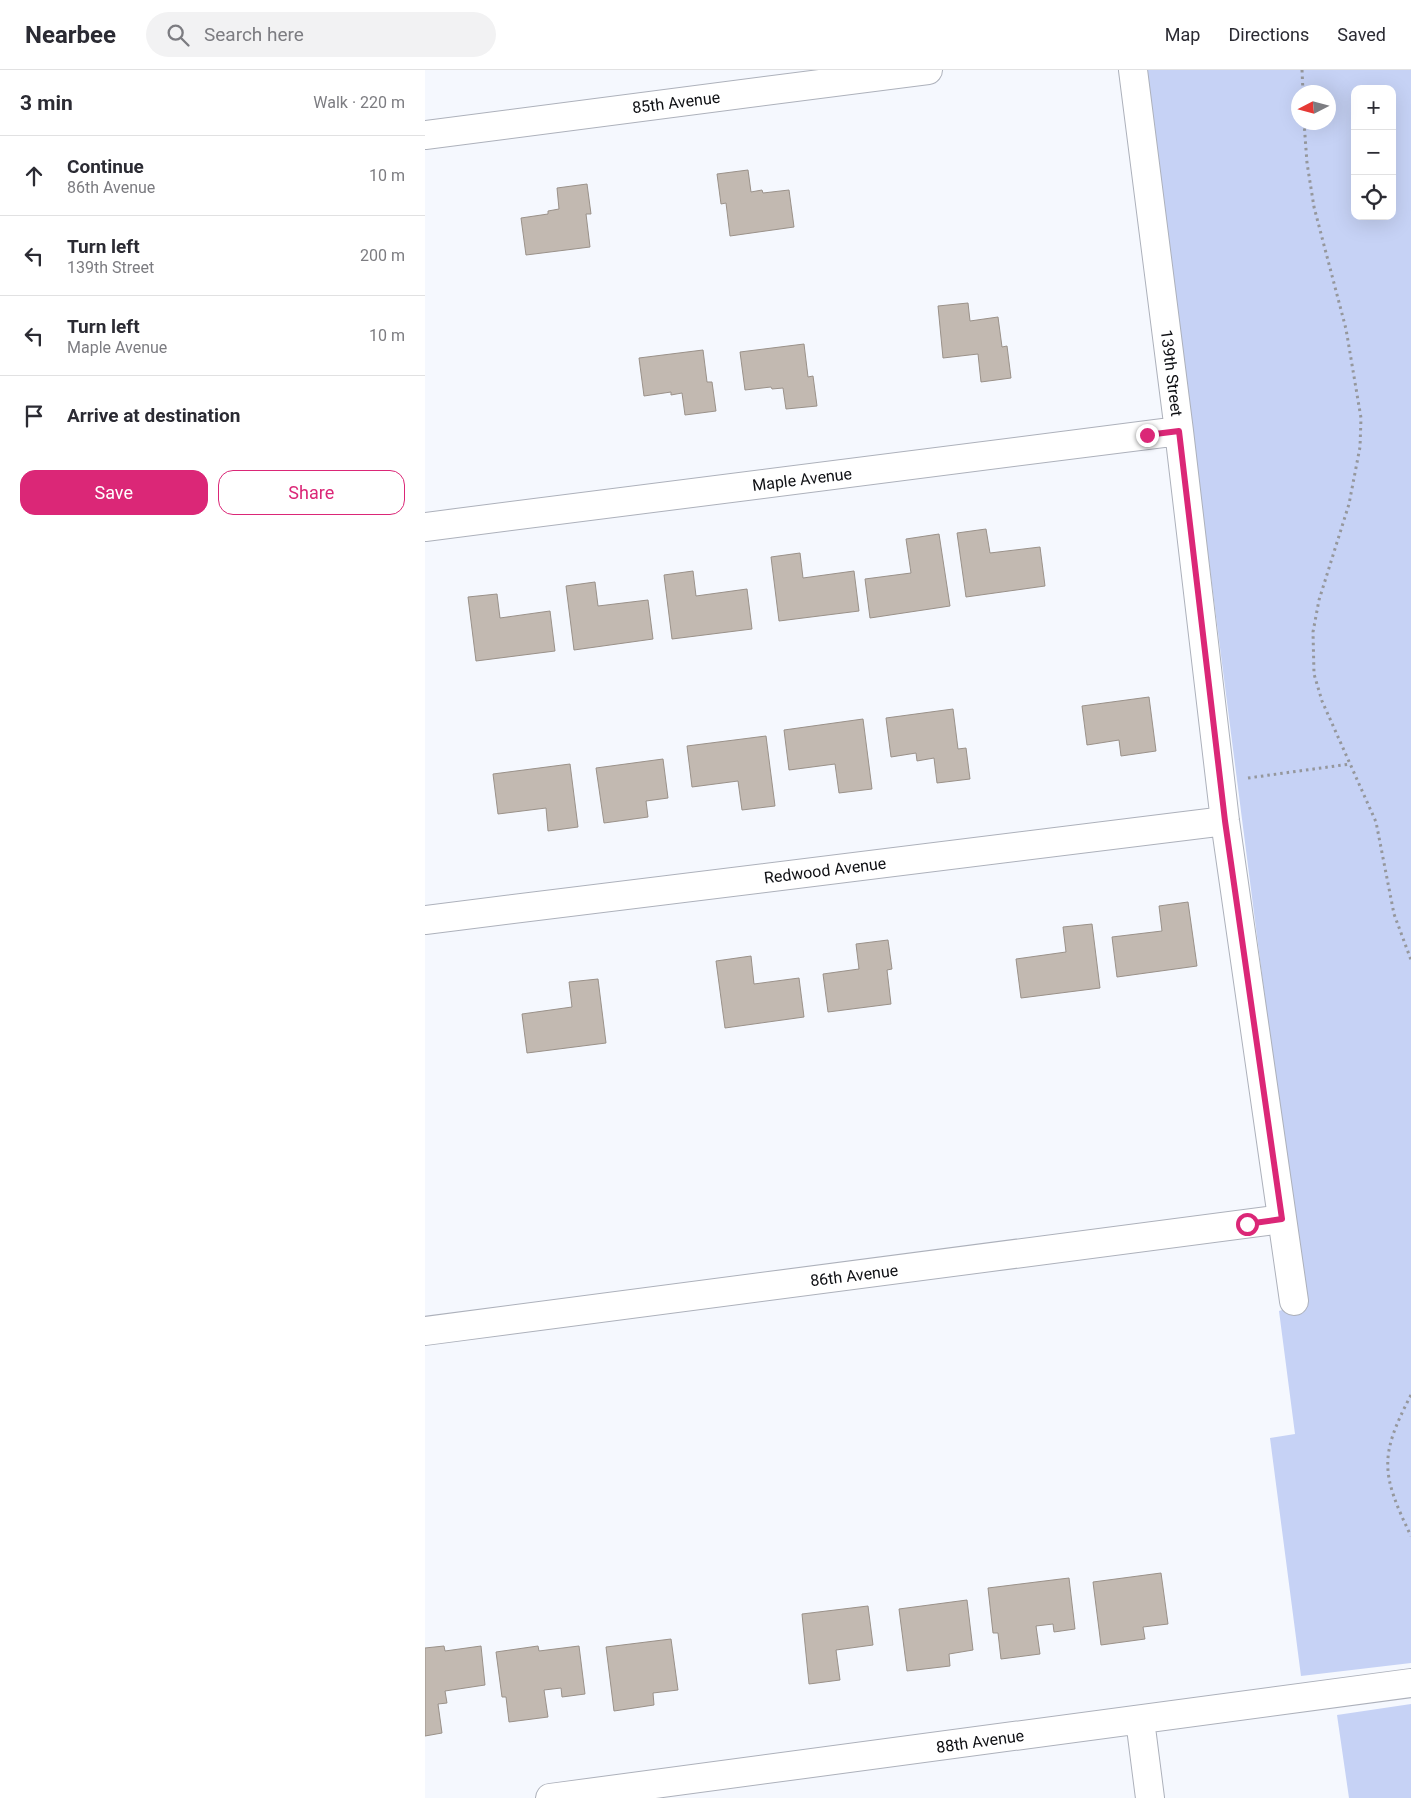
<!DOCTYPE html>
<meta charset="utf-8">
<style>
:root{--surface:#fff;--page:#f2f2f3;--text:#2b2b33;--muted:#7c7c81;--line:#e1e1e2;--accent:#db2777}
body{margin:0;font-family:Roboto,sans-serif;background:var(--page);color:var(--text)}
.controls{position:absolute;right:15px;top:15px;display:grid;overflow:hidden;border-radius:10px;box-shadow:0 5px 20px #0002}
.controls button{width:45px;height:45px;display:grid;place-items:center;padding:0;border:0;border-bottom:1px solid var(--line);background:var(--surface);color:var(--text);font:25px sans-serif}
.compass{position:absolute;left:866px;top:15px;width:45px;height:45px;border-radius:50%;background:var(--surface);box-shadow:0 5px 20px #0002;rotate:264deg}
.stop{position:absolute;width:15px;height:15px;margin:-11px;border:4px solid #db2777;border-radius:50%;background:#fff}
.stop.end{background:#db2777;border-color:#fff;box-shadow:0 1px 5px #0008}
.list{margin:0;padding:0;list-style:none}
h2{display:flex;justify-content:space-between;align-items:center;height:65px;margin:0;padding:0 20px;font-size:21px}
h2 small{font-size:16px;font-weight:400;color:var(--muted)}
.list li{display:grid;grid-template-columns:32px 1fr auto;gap:15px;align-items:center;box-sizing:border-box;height:80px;padding:0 20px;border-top:1px solid var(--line)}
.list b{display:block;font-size:19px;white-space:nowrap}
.list p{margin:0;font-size:16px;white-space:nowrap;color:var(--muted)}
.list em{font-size:16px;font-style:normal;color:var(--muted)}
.actions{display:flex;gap:10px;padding:15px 20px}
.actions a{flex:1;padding:11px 0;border:1px solid var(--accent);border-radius:15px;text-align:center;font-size:18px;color:var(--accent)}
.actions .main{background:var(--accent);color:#fff}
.icon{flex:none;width:28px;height:28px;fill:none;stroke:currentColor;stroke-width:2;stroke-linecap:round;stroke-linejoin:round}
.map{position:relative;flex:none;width:986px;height:1728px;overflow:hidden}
header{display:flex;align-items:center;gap:30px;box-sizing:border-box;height:70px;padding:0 25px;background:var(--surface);border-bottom:1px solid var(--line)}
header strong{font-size:24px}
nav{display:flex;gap:28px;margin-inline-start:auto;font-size:18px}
.search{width:350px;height:45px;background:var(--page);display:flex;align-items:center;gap:12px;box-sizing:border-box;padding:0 18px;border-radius:28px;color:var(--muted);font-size:19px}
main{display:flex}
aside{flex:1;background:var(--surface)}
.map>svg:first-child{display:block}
.green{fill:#c6d2f5;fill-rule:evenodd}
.building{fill:#c2b9b1;stroke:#9a9189}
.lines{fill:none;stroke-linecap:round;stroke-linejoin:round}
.minor-casing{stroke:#adb1bb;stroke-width:30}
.path{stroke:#95979c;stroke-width:3;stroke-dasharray:2.5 4;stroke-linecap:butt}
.minor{stroke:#fff;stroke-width:28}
.route{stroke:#db2777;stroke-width:6}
.labels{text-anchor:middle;stroke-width:4;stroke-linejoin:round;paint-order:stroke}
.street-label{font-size:16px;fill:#0e0f13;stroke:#fff}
</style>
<header>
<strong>Nearbee</strong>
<div class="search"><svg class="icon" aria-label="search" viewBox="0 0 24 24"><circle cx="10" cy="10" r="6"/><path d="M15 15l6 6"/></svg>Search here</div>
<nav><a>Map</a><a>Directions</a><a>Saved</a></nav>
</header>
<main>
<aside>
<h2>3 min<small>Walk · 220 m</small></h2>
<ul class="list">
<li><svg class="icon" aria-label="ahead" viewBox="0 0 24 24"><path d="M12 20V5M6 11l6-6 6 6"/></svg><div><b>Continue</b><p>86th Avenue</p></div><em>10 m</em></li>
<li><svg class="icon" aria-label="left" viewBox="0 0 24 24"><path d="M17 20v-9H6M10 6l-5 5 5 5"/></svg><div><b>Turn left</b><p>139th Street</p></div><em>200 m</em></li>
<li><svg class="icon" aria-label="left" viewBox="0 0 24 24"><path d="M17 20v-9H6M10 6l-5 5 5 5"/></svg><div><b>Turn left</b><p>Maple Avenue</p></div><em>10 m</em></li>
<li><svg class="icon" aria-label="arrive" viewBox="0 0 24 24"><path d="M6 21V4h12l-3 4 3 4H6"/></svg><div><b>Arrive at destination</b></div></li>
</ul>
<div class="actions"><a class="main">Save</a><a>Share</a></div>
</aside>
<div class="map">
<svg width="986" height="1728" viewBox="0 0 986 1728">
<rect width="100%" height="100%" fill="#f5f8fe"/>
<path class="green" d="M721,0H986V1593L876,1606L845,1368L870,1364L854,1241L879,1233ZM930,19H967V146H930ZM874,22H904V52H874Z
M986,1634V1728H924L912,1645Z"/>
<path class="building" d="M323,100L326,122L337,120L338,123L364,120L369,157L305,166L301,133L296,134L292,104Z
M162,114L166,144H161L165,177L101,185L96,148L123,144V141L134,139L132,118Z
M543,233L545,251L573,247L577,277L582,276L586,308L556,312L553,284L518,288L513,236Z
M379,274L383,307L388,306L392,336L361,339L358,318L347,319L346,317L320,320L315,282Z
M278,280L282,312H287L291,341L260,345L257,323L246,325V322L219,326L214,288Z
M561,459L565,483L615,477L620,516L541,527L532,463Z
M514,464L525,536L445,548L440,509L486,503L481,469Z
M375,483L378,508L429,501L434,541L354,551L346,487Z
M268,501L271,526L322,519L327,559L247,569L239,505Z
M170,512L173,536L223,530L228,569L149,580L141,516Z
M72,524L75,548L125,541L130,581L51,591L43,527Z
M724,627L731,681L696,686L694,670L662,675L657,636Z
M528,639L533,679L541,678L545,709L512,713L509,688L492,691L491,683L466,687L461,648Z
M438,649L447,719L414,723L410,694L364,700L359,660Z
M341,666L350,736L317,740L313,711L267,717L262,676Z
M238,689L243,728L221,731L223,747L179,753L171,698Z
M145,694L153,757L123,761L121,738L73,744L68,704Z
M763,832L772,896L692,907L687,867L737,861L734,836Z
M667,854L675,918L596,928L591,889L641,882L638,857Z
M463,870L467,899L462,900L466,934L403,942L398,904L434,899L431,874Z
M326,886L329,914L374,908L379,947L300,958L291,891Z
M173,909L181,973L102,983L97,944L147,937L144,912Z
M736,1503L743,1554L718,1557L720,1569L676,1575L668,1512Z
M644,1508L650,1559L629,1562L628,1554L611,1556L615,1584L576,1589L573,1563H568L563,1518Z
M542,1530L548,1580L524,1584L525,1596L482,1601L474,1539Z
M443,1536L448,1575L411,1580L415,1610L384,1614L377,1544Z
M246,1569L253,1620L228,1623L229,1635L189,1641L181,1577Z
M19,1576L20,1581L56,1576L60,1615L20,1621L22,1633L13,1634L17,1663L0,1666V1578Z
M113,1576L114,1581L154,1576L160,1624L137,1627L136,1618L119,1620L123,1647L84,1652L81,1627H77L71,1582Z"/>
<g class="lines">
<defs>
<path id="minor" d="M708,0L754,361L800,751L869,1231
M0,65L503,0
M0,457L754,361
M0,850L800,751
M0,1261L857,1149
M715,1650L725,1728
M125,1728L986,1613"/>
</defs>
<use href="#minor" class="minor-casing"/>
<path class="path" d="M877,0L878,22
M879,52L882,93L889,137L921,259L936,348L935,377L924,434L894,530L888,562L889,604L897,631L951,752L969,844L986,890
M823,708L925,694
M986,1325C954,1386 956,1404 986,1466"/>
<use href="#minor" class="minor"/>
</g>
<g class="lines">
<path class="route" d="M722,365L754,361L800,751L857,1149L822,1154"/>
</g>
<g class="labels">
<g class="street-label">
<text transform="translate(251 32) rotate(-7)" y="6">85th Avenue</text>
<text transform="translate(747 303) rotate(83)" y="6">139th Street</text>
<text transform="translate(377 409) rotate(-7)" y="6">Maple Avenue</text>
<text transform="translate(400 800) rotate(-7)" y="6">Redwood Avenue</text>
<text transform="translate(429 1205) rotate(-7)" y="6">86th Avenue</text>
<text transform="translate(555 1671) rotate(-8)" y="6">88th Avenue</text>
</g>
</g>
</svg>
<div class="controls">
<button>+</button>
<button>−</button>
<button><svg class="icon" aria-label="locate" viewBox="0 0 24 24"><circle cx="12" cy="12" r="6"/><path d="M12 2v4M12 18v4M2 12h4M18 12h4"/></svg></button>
</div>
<svg class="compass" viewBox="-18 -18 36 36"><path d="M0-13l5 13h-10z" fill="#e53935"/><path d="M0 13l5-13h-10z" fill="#7c7c81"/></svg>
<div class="stop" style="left:822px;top:1154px"></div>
<div class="stop end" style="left:722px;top:365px"></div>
</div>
</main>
